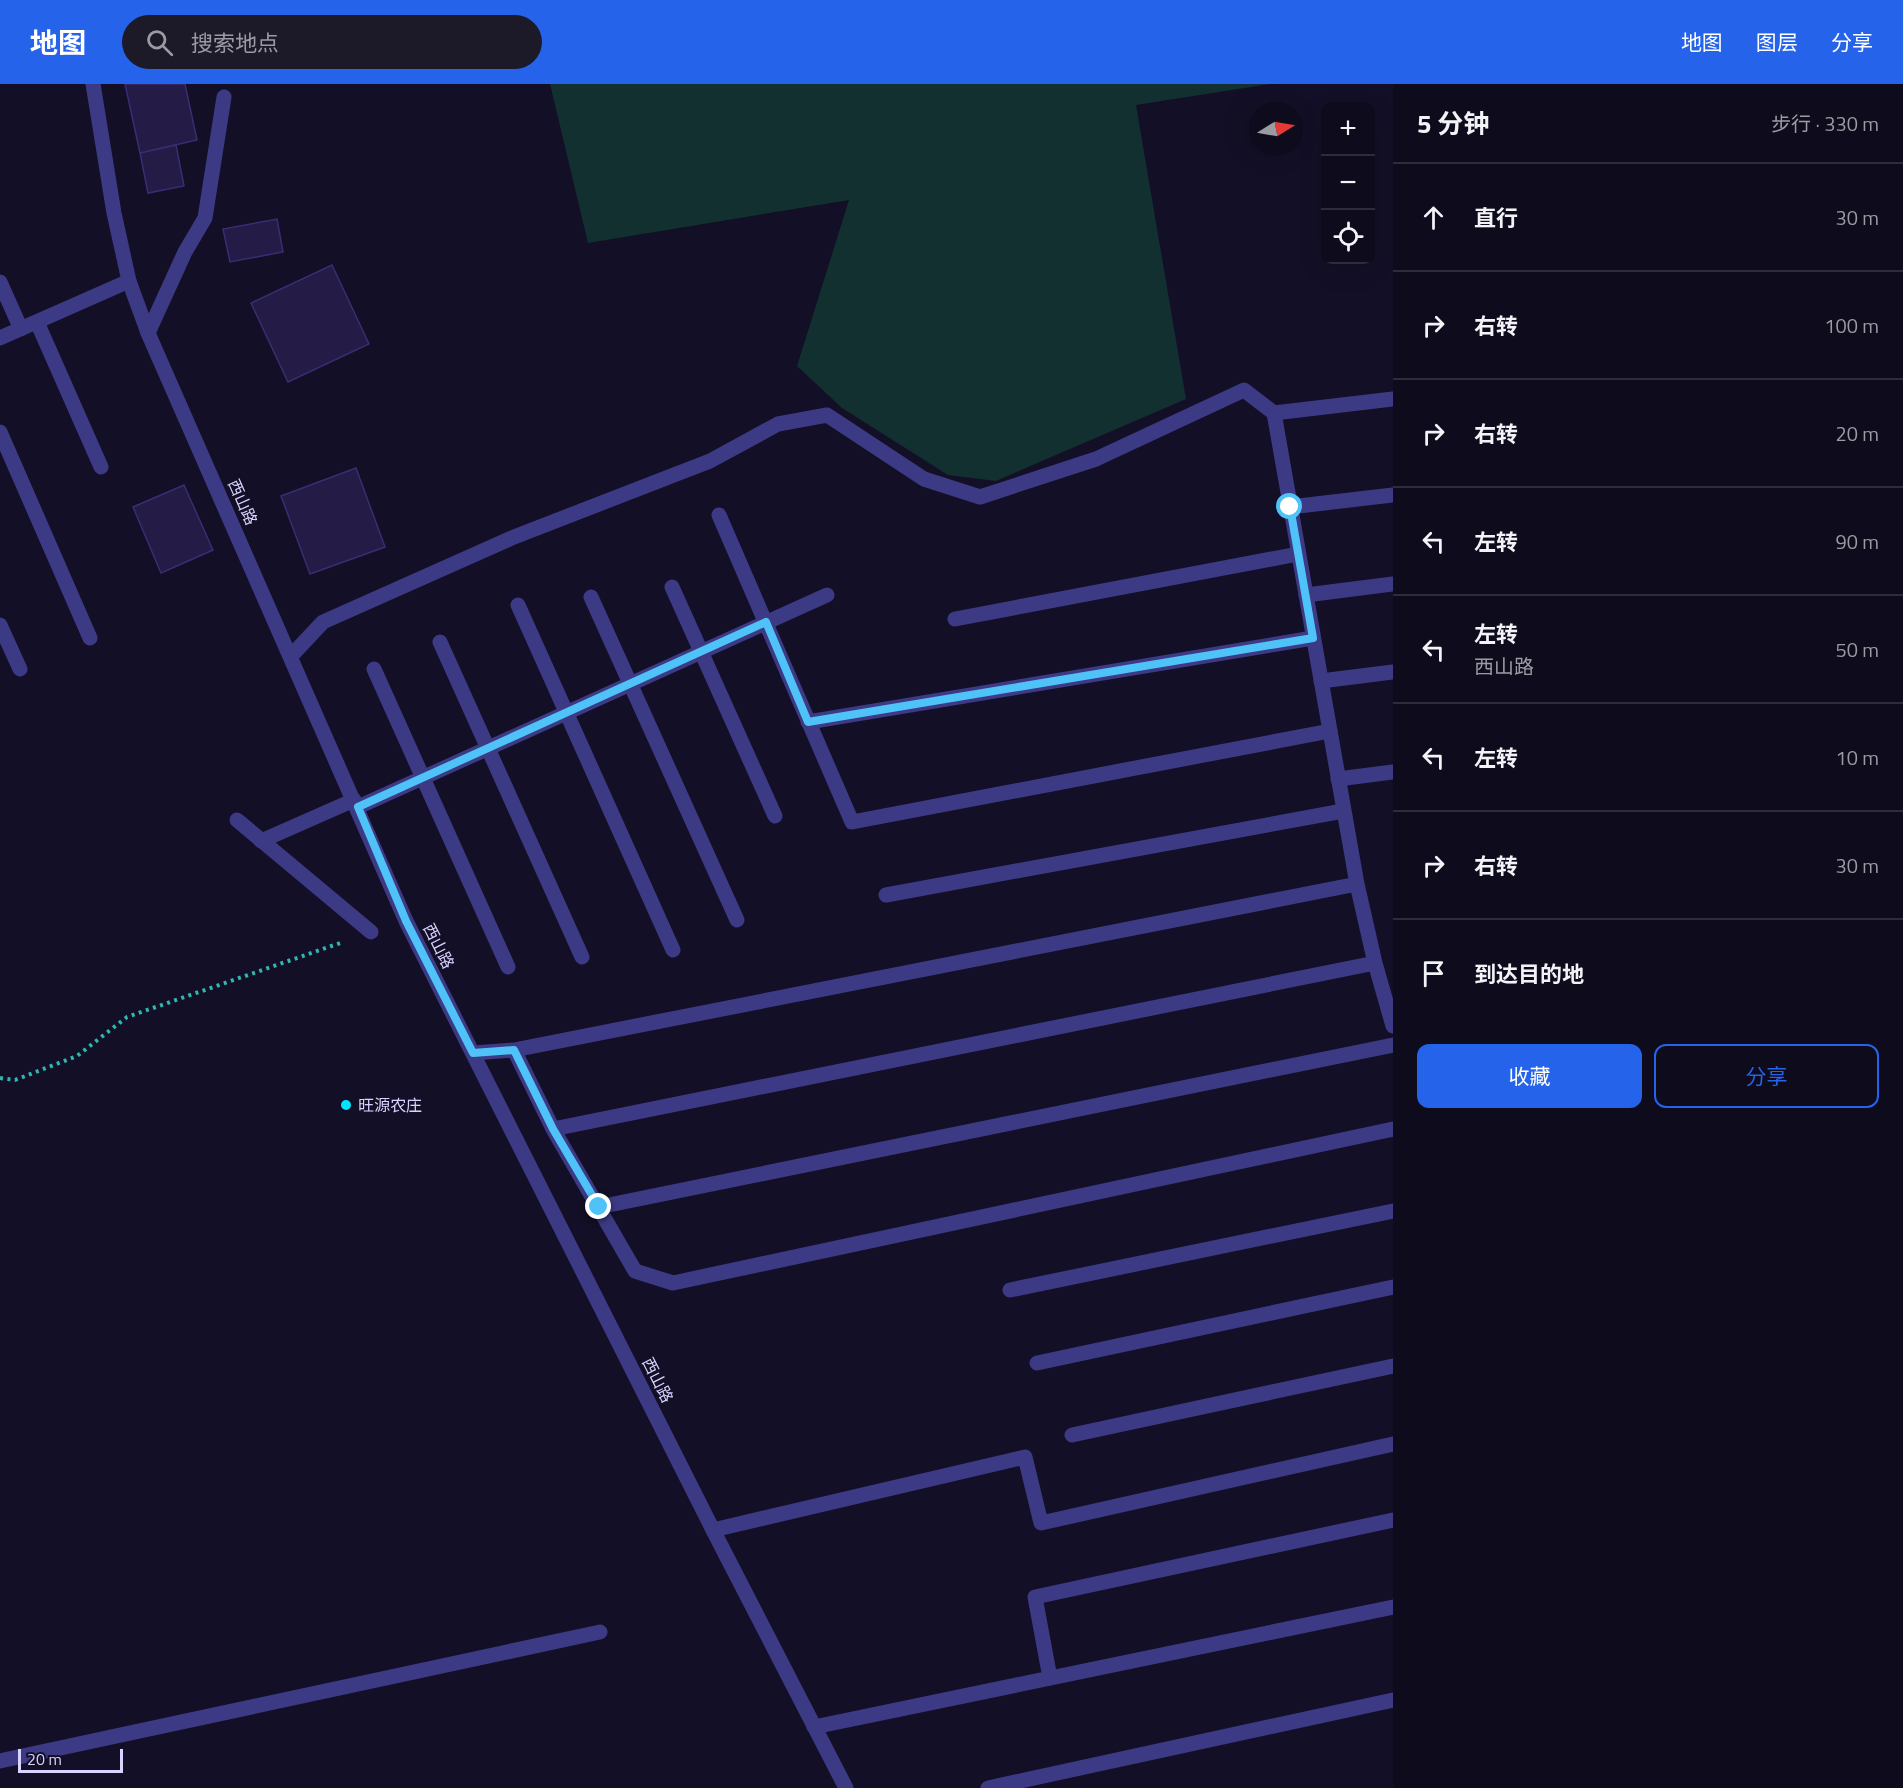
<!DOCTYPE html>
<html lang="zh">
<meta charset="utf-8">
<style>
:root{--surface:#0e0b1c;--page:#1c1929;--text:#f1f3f6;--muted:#9b9ba3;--line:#2e2b3b;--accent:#2563eb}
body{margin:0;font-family:"Titillium Web","Noto Sans SC",sans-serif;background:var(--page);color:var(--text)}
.controls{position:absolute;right:18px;top:18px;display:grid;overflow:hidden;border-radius:12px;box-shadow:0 6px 24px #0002}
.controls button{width:54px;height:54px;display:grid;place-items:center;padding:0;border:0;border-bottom:2px solid var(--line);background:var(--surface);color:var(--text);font:30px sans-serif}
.compass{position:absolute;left:1249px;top:18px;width:54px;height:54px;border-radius:50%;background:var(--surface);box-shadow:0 6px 24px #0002;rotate:79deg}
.scale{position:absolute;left:18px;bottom:15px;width:105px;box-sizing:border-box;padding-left:6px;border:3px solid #d9d4ff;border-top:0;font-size:16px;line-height:21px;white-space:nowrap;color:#d9d4ff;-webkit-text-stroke:4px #130f26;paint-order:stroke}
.stop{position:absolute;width:18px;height:18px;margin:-14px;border:4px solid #4fc3f7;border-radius:50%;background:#fff}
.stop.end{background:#4fc3f7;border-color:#fff;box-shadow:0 2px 6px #0008}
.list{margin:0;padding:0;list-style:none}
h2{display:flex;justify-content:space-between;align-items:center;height:78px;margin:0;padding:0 24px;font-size:26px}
h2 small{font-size:20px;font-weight:400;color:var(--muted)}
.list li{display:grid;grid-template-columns:39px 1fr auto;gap:18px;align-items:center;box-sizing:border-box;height:108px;padding:0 24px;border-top:2px solid var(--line)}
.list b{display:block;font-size:22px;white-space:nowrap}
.list p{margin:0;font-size:20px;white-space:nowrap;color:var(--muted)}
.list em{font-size:20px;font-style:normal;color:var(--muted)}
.actions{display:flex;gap:12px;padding:18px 24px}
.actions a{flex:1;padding:14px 0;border:2px solid var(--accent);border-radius:12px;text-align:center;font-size:21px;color:var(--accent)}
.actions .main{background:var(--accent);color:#fff}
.icon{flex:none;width:33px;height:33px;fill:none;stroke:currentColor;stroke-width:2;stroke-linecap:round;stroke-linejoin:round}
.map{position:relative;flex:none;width:1393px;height:1704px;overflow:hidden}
header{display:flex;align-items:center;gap:36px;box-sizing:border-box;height:84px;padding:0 30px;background:var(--accent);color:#fff}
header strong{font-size:28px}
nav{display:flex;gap:33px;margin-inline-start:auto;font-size:21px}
.search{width:420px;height:54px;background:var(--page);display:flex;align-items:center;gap:15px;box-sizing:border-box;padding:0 21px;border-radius:33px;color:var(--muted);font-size:22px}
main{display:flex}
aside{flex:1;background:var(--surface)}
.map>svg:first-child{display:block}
.green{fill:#12302f}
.building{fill:#241b47;stroke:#3b2d73;stroke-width:1.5}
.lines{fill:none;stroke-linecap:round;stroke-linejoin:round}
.path{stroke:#2fb8b0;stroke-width:4;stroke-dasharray:3 4.5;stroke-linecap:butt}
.service{stroke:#3d3a85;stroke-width:15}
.minor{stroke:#3d3a85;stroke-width:15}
.tertiary{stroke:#3d3a85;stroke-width:15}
.route{stroke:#4fc3f7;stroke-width:8}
.poi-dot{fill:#00e5ff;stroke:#130f26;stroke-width:2}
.labels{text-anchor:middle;stroke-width:6;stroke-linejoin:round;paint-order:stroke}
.street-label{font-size:16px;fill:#d9d4ff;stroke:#130f26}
.poi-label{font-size:16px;fill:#d9d4ff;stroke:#130f26;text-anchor:start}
</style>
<header>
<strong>地图</strong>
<div class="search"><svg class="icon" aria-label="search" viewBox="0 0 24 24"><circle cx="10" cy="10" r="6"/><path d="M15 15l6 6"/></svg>搜索地点</div>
<nav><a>地图</a><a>图层</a><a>分享</a></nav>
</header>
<main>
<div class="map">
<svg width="1393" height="1704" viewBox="0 0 1393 1704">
<rect width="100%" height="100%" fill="#130f26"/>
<path class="green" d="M550,0H1270L1136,21L1186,315L996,397L948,391L842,324L797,282L849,116L588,159Z"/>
<path class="building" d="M125,0H185L197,56L140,69Z
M176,61L184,102L148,109L140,69Z
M277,135L283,168L230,178L223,145Z
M332,181L369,260L288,298L251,219Z
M356,384L385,463L310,490L281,412Z
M184,401L213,466L161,489L133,423Z"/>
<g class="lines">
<path class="path" d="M0,994L15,996L77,972L127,933L343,858"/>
<path class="service" d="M0,198L21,245
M37,238L101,383
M148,249L185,168L205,134L224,13
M0,254L129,197
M0,348L90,554
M1290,423L1393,411
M719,431L852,738L1330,647
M672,503L775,732
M1306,511L1393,500
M591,513L737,836
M518,521L673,866
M955,535L1298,470
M0,541L20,585
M440,558L582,873
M291,572L323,538L514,453L710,377L778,340L827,331L924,395L980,413L1096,375L1244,306L1274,329L1393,315
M374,585L508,883
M1321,597L1393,588
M808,638L1313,554
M1338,695L1393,688
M358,723L827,511
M237,736L371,848
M261,757L354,716
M0,1677L600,1548"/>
<path class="minor" d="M1274,329L1357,800L1375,879L1393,942
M886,811L1343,727
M514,966L1357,800
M473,969L514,966L553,1045L635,1187L673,1199L1393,1045
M553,1045L1375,879
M599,1123L1393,961
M1010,1206L1393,1127
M1037,1279L1393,1203
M1072,1351L1393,1282
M713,1446L1025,1373L1041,1439L1393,1360
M1050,1594L1035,1513L1393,1436
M814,1643L1393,1523
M988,1704L1393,1616"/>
<path class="tertiary" d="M93,0L114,129L129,197L148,249L406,837L713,1446L846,1704"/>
</g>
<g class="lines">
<path class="route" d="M599,1123L553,1045L514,966L473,969L406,837L358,723L766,538L808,638L1313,554L1290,423"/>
</g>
<circle class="poi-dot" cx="346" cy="1021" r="6"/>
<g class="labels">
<g class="street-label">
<text transform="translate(243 418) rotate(66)" y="6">西山路</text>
<text transform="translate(439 862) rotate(63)" y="6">西山路</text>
<text transform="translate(658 1296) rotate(63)" y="6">西山路</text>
</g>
<g class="poi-label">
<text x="358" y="1027">旺源农庄</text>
</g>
</g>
</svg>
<div class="controls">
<button>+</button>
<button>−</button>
<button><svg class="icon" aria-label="locate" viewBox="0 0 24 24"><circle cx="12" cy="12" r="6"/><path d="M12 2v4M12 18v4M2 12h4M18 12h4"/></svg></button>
</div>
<svg class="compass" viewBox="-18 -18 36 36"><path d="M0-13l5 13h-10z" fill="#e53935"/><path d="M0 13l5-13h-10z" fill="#9b9ba3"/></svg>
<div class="scale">20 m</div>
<div class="stop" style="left:1290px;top:423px"></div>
<div class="stop end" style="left:599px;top:1123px"></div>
</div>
<aside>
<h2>5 分钟<small>步行 · 330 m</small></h2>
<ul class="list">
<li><svg class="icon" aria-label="ahead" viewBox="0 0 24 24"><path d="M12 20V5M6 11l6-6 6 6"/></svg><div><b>直行</b></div><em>30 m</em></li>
<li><svg class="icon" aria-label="right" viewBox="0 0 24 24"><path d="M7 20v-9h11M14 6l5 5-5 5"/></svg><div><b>右转</b></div><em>100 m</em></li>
<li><svg class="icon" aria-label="right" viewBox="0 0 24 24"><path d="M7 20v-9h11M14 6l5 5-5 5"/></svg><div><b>右转</b></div><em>20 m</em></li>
<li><svg class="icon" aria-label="left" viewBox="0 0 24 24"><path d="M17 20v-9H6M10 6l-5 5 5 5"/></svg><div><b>左转</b></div><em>90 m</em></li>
<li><svg class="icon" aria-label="left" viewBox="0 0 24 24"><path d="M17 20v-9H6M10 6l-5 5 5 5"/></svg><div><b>左转</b><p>西山路</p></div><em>50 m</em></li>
<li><svg class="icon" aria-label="left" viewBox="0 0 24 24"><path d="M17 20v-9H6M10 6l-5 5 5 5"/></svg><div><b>左转</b></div><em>10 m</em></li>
<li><svg class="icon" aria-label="right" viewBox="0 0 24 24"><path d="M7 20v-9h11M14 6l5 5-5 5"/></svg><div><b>右转</b></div><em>30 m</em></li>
<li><svg class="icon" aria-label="arrive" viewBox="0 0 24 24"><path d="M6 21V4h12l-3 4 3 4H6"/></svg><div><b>到达目的地</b></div></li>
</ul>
<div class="actions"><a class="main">收藏</a><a>分享</a></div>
</aside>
</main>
